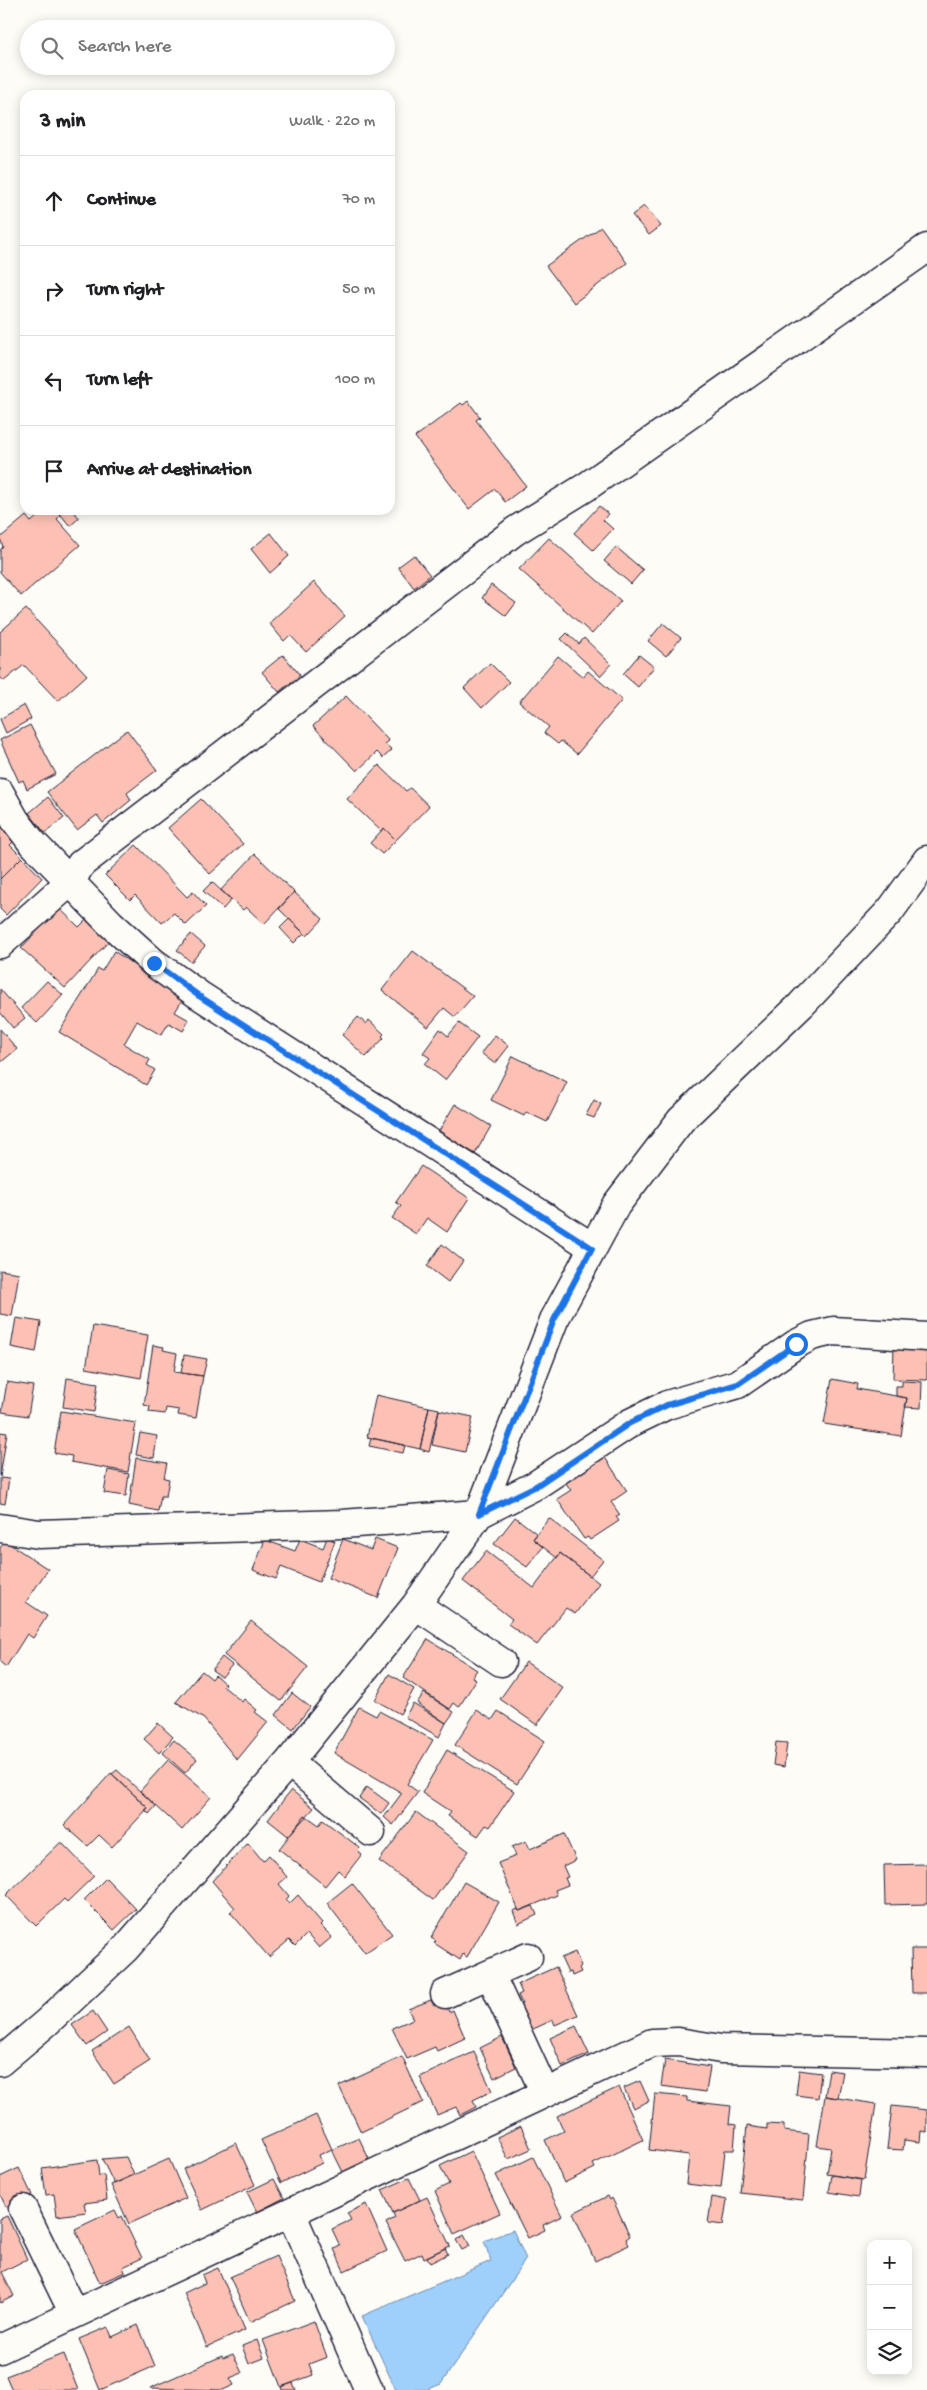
<!DOCTYPE html>
<meta charset="utf-8">
<style>
:root{--surface:#fff;--page:#f2f2f2;--text:#202124;--muted:#757577;--line:#e0e0e0}
body{margin:0;font-family:"Gochi Hand",sans-serif;background:var(--page);color:var(--text)}
.controls{position:absolute;right:15px;bottom:15px;display:grid;overflow:hidden;border-radius:10px;box-shadow:0 2px 12px #0003}
.controls button{width:45px;height:45px;display:grid;place-items:center;padding:0;border:0;border-bottom:1px solid var(--line);background:var(--surface);color:var(--text);font:25px sans-serif}
.stop{position:absolute;width:15px;height:15px;margin:-11px;border:4px solid #1a73e8;border-radius:50%;background:#fff}
.stop.end{background:#1a73e8;border-color:#fff;box-shadow:0 1px 5px #0008}
.list{margin:0;padding:0;list-style:none}
h2{display:flex;justify-content:space-between;align-items:center;height:65px;margin:0;padding:0 20px;font-size:21px}
h2 small{font-size:16px;font-weight:400;color:var(--muted)}
.list li{display:grid;grid-template-columns:32px 1fr auto;gap:15px;align-items:center;box-sizing:border-box;height:90px;padding:0 20px;border-top:1px solid var(--line)}
.list b{display:block;font-size:19px;white-space:nowrap}
.list em{font-size:16px;font-style:normal;color:var(--muted)}
.icon{flex:none;width:28px;height:28px;fill:none;stroke:currentColor;stroke-width:2;stroke-linecap:round;stroke-linejoin:round}
.map{position:relative;flex:none;width:927px;height:2390px;overflow:hidden}
.search{position:absolute;background:var(--surface);box-shadow:0 2px 12px #0003;left:20px;top:20px;width:375px;height:55px;display:flex;align-items:center;gap:12px;box-sizing:border-box;padding:0 18px;border-radius:28px;color:var(--muted);font-size:19px}
.panel{position:absolute;background:var(--surface);box-shadow:0 2px 12px #0003;left:20px;top:90px;width:375px;height:425px;border-radius:15px}
.map>svg:first-child{display:block}
.water{fill:#9ed0fb;stroke:#6c8aae}
.building{fill:#fcc1b4;stroke:#22223b}
.lines{fill:none;stroke-linecap:round;stroke-linejoin:round}
.minor-casing{stroke:#22223b;stroke-width:31}
.minor{stroke:#fdfcf7;stroke-width:28}
.route{stroke:#1a73e8;stroke-width:6}
</style>
<div class="map">
<svg width="927" height="2390" viewBox="0 0 927 2390">
<rect width="100%" height="100%" fill="#fdfcf7"/>
<filter id="ink" filterUnits="userSpaceOnUse"><feTurbulence type="fractalNoise" baseFrequency=".02" numOctaves="2"/><feDisplacementMap in="SourceGraphic" scale="10" xChannelSelector="R" yChannelSelector="G"/><feConvolveMatrix kernelMatrix="1 2 1 2 8 2 1 2 1" color-interpolation-filters="sRGB"/></filter>
<g filter="url(#ink)">
<path class="water" d="M513,2230L526,2259L441,2384L426,2390H396L362,2316L491,2261L484,2241Z"/>
<path class="building" d="M644,206L661,226L649,235L632,215Z
M601,227L627,263L574,303L546,266Z
M468,401L480,417L476,420L526,486L505,502L495,489L469,509L415,437L461,403L463,405Z
M599,506L608,514L603,520L613,529L593,550L574,533Z
M45,510H56L61,515L57,519L80,545L21,596L0,572V550L3,547L0,538L26,516L31,522Z
M57,510H73L79,518L70,526Z
M271,533L289,556L270,573L251,549Z
M549,538L621,601L592,634L519,569Z
M616,547L643,570L631,584L604,561Z
M414,555L430,575L414,588L398,567Z
M314,582L345,616L306,652L290,635L284,641L269,623Z
M491,585L516,603L506,616L482,598Z
M26,609L87,675L58,701L24,665L4,681L0,677V632Z
M663,623L681,638L666,656L648,641Z
M567,633L579,644L584,638L611,664L600,676L561,639Z
M283,655L300,675L279,692L262,672Z
M639,655L654,667L638,687L623,674Z
M558,656L583,677L588,671L622,700L577,754L561,741L558,744L544,733L549,727L519,702Z
M490,663L509,682L482,708L464,688Z
M346,696L389,741L385,744L392,750L383,758L377,752L357,771L313,726Z
M24,705L31,719L6,733L0,719Z
M30,725L56,774L27,789L23,780L19,782L0,740Z
M127,730L157,770L127,793L131,800L103,823L97,815L77,830L47,792Z
M379,765L406,791L410,788L429,806L396,840L384,828L381,831L347,799Z
M48,797L64,818L45,833L29,813Z
M201,799L243,844L210,874L168,828Z
M0,824L15,840L10,845L22,857L0,879Z
M384,828L396,840L382,854L370,843Z
M136,845L187,897L193,892L206,906L186,925L174,913L162,923L135,895L130,900L105,875Z
M255,854L294,892L264,924L246,907L243,910L221,890Z
M22,857L42,878L6,915L0,909V879Z
M212,882L231,900L223,909L203,891Z
M294,892L323,919L307,936L279,909Z
M59,908L79,927L86,920L109,941L65,988L21,948Z
M289,919L304,933L294,943L280,928Z
M191,934L205,946L191,962L177,950Z
M114,951L183,999L175,1012L189,1020L183,1031L169,1023L161,1035L137,1021L124,1044L150,1060L147,1065L155,1070L146,1085L59,1032L98,969L102,971Z
M413,951L473,996L455,1017L444,1008L428,1027L382,990Z
M47,981L63,995L37,1023L21,1008Z
M0,989L25,1018L13,1028L0,1012Z
M358,1017L366,1024L369,1020L384,1034L382,1036L384,1038L366,1057L342,1035Z
M459,1023L478,1037L445,1080L425,1064L430,1058L423,1053L440,1029L448,1036Z
M0,1029L17,1049L0,1063Z
M495,1035L509,1046L495,1064L481,1053Z
M513,1056L567,1082L547,1122L526,1112L524,1116L491,1100Z
M594,1100L601,1104L594,1118L586,1115Z
M455,1104L491,1126L475,1154L439,1131Z
M421,1166L469,1198L447,1232L427,1218L416,1234L392,1218L401,1206L396,1202Z
M442,1244L463,1261L448,1282L427,1266Z
M0,1270L19,1273L12,1316L0,1314Z
M16,1318L41,1322L36,1352L11,1347Z
M93,1326L148,1335L141,1378L86,1368Z
M153,1345L164,1347L163,1350L177,1353L174,1372L203,1376L196,1418L178,1415L179,1410L166,1408L165,1414L149,1412L150,1406L144,1405Z
M894,1346L927,1347V1380L893,1379Z
M184,1355L207,1359L203,1376L181,1373Z
M67,1378L98,1383L94,1412L63,1407Z
M832,1379L858,1384L857,1389L907,1398L901,1436L824,1424Z
M902,1381L922,1382L921,1408L905,1407L907,1398L896,1396V1386H902Z
M7,1382L33,1386L28,1416L2,1412Z
M376,1395L429,1407L420,1449L367,1437Z
M429,1407L439,1409L429,1452L420,1449Z
M439,1410L473,1417L465,1452L432,1445Z
M61,1411L136,1423L128,1472L71,1462L72,1456L54,1453Z
M0,1432L7,1433L0,1477Z
M140,1433L157,1436L154,1458L136,1455Z
M371,1438L405,1445L403,1453L369,1446Z
M604,1456L627,1491L611,1502L620,1515L616,1517L619,1521L590,1540L588,1537L584,1539L557,1499L571,1490L565,1482Z
M136,1458L167,1463L164,1478L169,1479L166,1496H161L158,1511L129,1505Z
M108,1470L129,1474L126,1496L104,1493Z
M0,1478L9,1479L5,1504L0,1503Z
M515,1517L537,1534L533,1539L543,1547L527,1567L494,1544Z
M549,1518L603,1560L590,1576L560,1553L557,1558L533,1539Z
M327,1538L335,1541L319,1582L281,1567L276,1579L253,1570L265,1540L295,1551L300,1539L323,1548Z
M343,1539L371,1550L375,1539L398,1548L378,1598L328,1578Z
M5,1541L48,1569L26,1602L47,1616L33,1638L27,1634L6,1667L0,1662V1548Z
M486,1551L534,1588L560,1553L599,1583L575,1614L566,1608L537,1645L508,1624L512,1619L463,1581Z
M251,1621L308,1667L281,1701L224,1655Z
M428,1639L477,1670L472,1677L476,1680L459,1707L454,1703L450,1709L403,1678Z
M222,1657L232,1665L222,1677L212,1670Z
M526,1662L563,1688L537,1725L500,1699Z
M202,1671L212,1679L215,1675L225,1684L223,1686L242,1702L244,1699L257,1710L255,1712L268,1722L237,1760L204,1719L176,1702Z
M389,1674L414,1689L400,1714L375,1700Z
M292,1693L310,1707L293,1729L276,1715Z
M424,1693L454,1712L446,1723L417,1703Z
M413,1703L446,1723L439,1737L405,1717Z
M359,1707L376,1716L379,1711L433,1740L407,1784L418,1792L393,1825L384,1817L402,1793L334,1753Z
M477,1710L492,1720L498,1711L545,1741L517,1784L455,1745Z
M158,1723L173,1737L159,1753L144,1739Z
M174,1740L197,1759L185,1773L163,1753Z
M776,1742L787,1743L784,1767L773,1765Z
M447,1750L514,1791L490,1827L486,1825L478,1836L448,1816L451,1812L422,1793Z
M168,1760L211,1797L182,1830L140,1791Z
M117,1770L156,1806L149,1814L145,1810L148,1808L112,1774Z
M111,1773L148,1808L112,1847L99,1835L88,1846L64,1825Z
M367,1787L389,1803L381,1814L359,1798Z
M291,1790L314,1808L288,1836L268,1820Z
M416,1812L469,1851L433,1900L379,1861Z
M305,1815L319,1825L323,1820L360,1848L358,1851L362,1854L345,1876L338,1870L325,1886L279,1849Z
M564,1834L576,1860L563,1866L568,1877L565,1878L568,1885L555,1890L557,1895L519,1911L498,1863L516,1856L512,1847L526,1841L530,1849Z
M61,1842L94,1876L67,1902L64,1899L36,1926L6,1895Z
M248,1843L263,1861L269,1855L287,1877L279,1884L289,1896L286,1900L289,1904L298,1895L322,1923L320,1925L332,1937L319,1948L307,1934L295,1946L289,1940L269,1957L230,1912L235,1908L212,1881Z
M927,1864V1904L885,1905L884,1865Z
M106,1878L136,1909L114,1930L84,1900Z
M464,1882L499,1902L467,1957L463,1954L460,1960L434,1943L436,1941L431,1938Z
M352,1883L392,1934L365,1953L327,1903Z
M533,1906L537,1915L518,1924L513,1911L518,1909L519,1911Z
M911,1949H927V1993H912Z
M575,1952L581,1966L579,1968L581,1972L572,1976L571,1972L568,1973L561,1958Z
M556,1967L578,2015L555,2025L553,2020L531,2030L520,2005L522,2004L518,1995L522,1993L518,1984Z
M431,2000L434,2006L445,2003L449,2012L453,2010L465,2038L437,2051L435,2047L407,2059L392,2028L413,2019L408,2009Z
M93,2011L107,2032L87,2046L72,2025Z
M576,2026L589,2054L562,2066L550,2038Z
M129,2027L150,2061L114,2084L92,2051Z
M502,2037L516,2067L494,2078L480,2048Z
M474,2052L492,2091L473,2100L476,2107L460,2115L456,2107L437,2115L420,2077Z
M402,2057L423,2102L361,2132L339,2086Z
M665,2060L710,2067L706,2092L661,2086Z
M799,2070L821,2073L818,2098L796,2095Z
M829,2070L843,2072L838,2098L825,2096Z
M640,2081L649,2101L633,2108L624,2088Z
M619,2087L643,2140L593,2164L595,2168L564,2183L545,2140L564,2131L557,2116Z
M655,2094L687,2097V2101L731,2106L729,2124L736,2125L734,2150H725L721,2188L686,2184L689,2155L649,2150Z
M825,2096L876,2104L864,2180L827,2174L831,2148L817,2146Z
M892,2106L927,2110V2132L921,2131L920,2142L904,2140L903,2150L887,2149Z
M316,2115L332,2149L319,2155L322,2163L281,2183L261,2140Z
M767,2124L784,2125V2131L809,2134L803,2200L740,2193L747,2126L767,2129Z
M521,2126L531,2149L508,2159L497,2137Z
M359,2138L369,2159L343,2172L332,2150Z
M236,2143L255,2185L202,2210L183,2169Z
M471,2151L500,2213L454,2234L435,2191L449,2184L440,2166Z
M126,2157L134,2175L114,2184L102,2159Z
M533,2157L562,2216L543,2225L545,2230L528,2238L496,2175Z
M169,2159L186,2198L129,2224L111,2185Z
M97,2160L99,2176L104,2175L107,2200L84,2203L86,2212L57,2216L54,2194L46,2195L42,2168Z
M19,2168L32,2195L6,2207L0,2194V2177Z
M832,2175L861,2180L859,2197L829,2192Z
M409,2178L420,2200L393,2213L382,2190Z
M274,2179L284,2198L257,2212L247,2192Z
M608,2196L610,2200L612,2198L630,2236L626,2239L629,2245L595,2261L573,2213Z
M427,2197L450,2246L424,2258L422,2253L405,2261L386,2223L395,2218L393,2213Z
M712,2197L727,2200L723,2225L708,2223Z
M366,2204L387,2251L344,2271L334,2249L340,2246L332,2229L351,2220L347,2213Z
M115,2210L119,2218L122,2216L142,2258L123,2267L125,2272L100,2283L75,2229Z
M7,2216L27,2259L2,2272L14,2296L0,2303V2219Z
M464,2235L470,2246L462,2250L456,2240Z
M445,2248L448,2254L430,2263L427,2257Z
M276,2256L295,2301L250,2322L230,2277Z
M218,2268L245,2330L207,2347L184,2293L205,2283L202,2275Z
M314,2321L327,2357L309,2364L313,2375L281,2387L263,2340Z
M138,2325L155,2366L100,2390L79,2339L108,2327L112,2337Z
M257,2340L264,2358L249,2364L242,2346Z
M64,2354L78,2390H12L6,2376Z
M233,2354L242,2373L230,2378L234,2385L223,2390L150,2388L222,2356L223,2358Z
M293,2383L296,2390H282L281,2387Z"/>
<g class="lines">
<defs>
<path id="minor" d="M0,793L15,820L31,841L110,923L154,963L199,995L592,1247
M0,944L71,881L81,864L515,531L586,487L927,248
M0,1528L39,1534L342,1524L479,1514L536,1485L630,1423L667,1405L738,1384L796,1344L812,1336L833,1331L927,1337
M416,1605L501,1662
M289,1762L371,1832
M490,1974L545,2093
M445,1994L528,1957
M0,2062L46,2023L125,1949L289,1762L416,1605L479,1514L554,1320L616,1205L681,1120L801,1005L890,911L927,860
M23,2209L74,2314
M291,2213L369,2390
M0,2349L652,2043L678,2042L721,2049L927,2053"/>
</defs>
<use href="#minor" class="minor-casing"/>
<use href="#minor" class="minor"/>
</g>
</g>
<g class="lines" filter="url(#ink)">
<path class="route" d="M154,963L199,996L592,1248L554,1320L479,1514L536,1486L630,1423L667,1405L738,1384L796,1344"/>
</g>
</svg>
<div class="controls">
<button>+</button>
<button>−</button>
<button><svg class="icon" aria-label="layers" viewBox="0 0 24 24"><path d="M12 4l9 5-9 5-9-5zM3 14l9 5 9-5"/></svg></button>
</div>
<div class="stop" style="left:796px;top:1344px"></div>
<div class="stop end" style="left:154px;top:963px"></div>
<div class="search"><svg class="icon" aria-label="search" viewBox="0 0 24 24"><circle cx="10" cy="10" r="6"/><path d="M15 15l6 6"/></svg>Search here</div>
<section class="panel">
<h2>3 min<small>Walk · 220 m</small></h2>
<ul class="list">
<li><svg class="icon" aria-label="ahead" viewBox="0 0 24 24"><path d="M12 20V5M6 11l6-6 6 6"/></svg><div><b>Continue</b></div><em>70 m</em></li>
<li><svg class="icon" aria-label="right" viewBox="0 0 24 24"><path d="M7 20v-9h11M14 6l5 5-5 5"/></svg><div><b>Turn right</b></div><em>50 m</em></li>
<li><svg class="icon" aria-label="left" viewBox="0 0 24 24"><path d="M17 20v-9H6M10 6l-5 5 5 5"/></svg><div><b>Turn left</b></div><em>100 m</em></li>
<li><svg class="icon" aria-label="arrive" viewBox="0 0 24 24"><path d="M6 21V4h12l-3 4 3 4H6"/></svg><div><b>Arrive at destination</b></div></li>
</ul>
</section>
</div>
